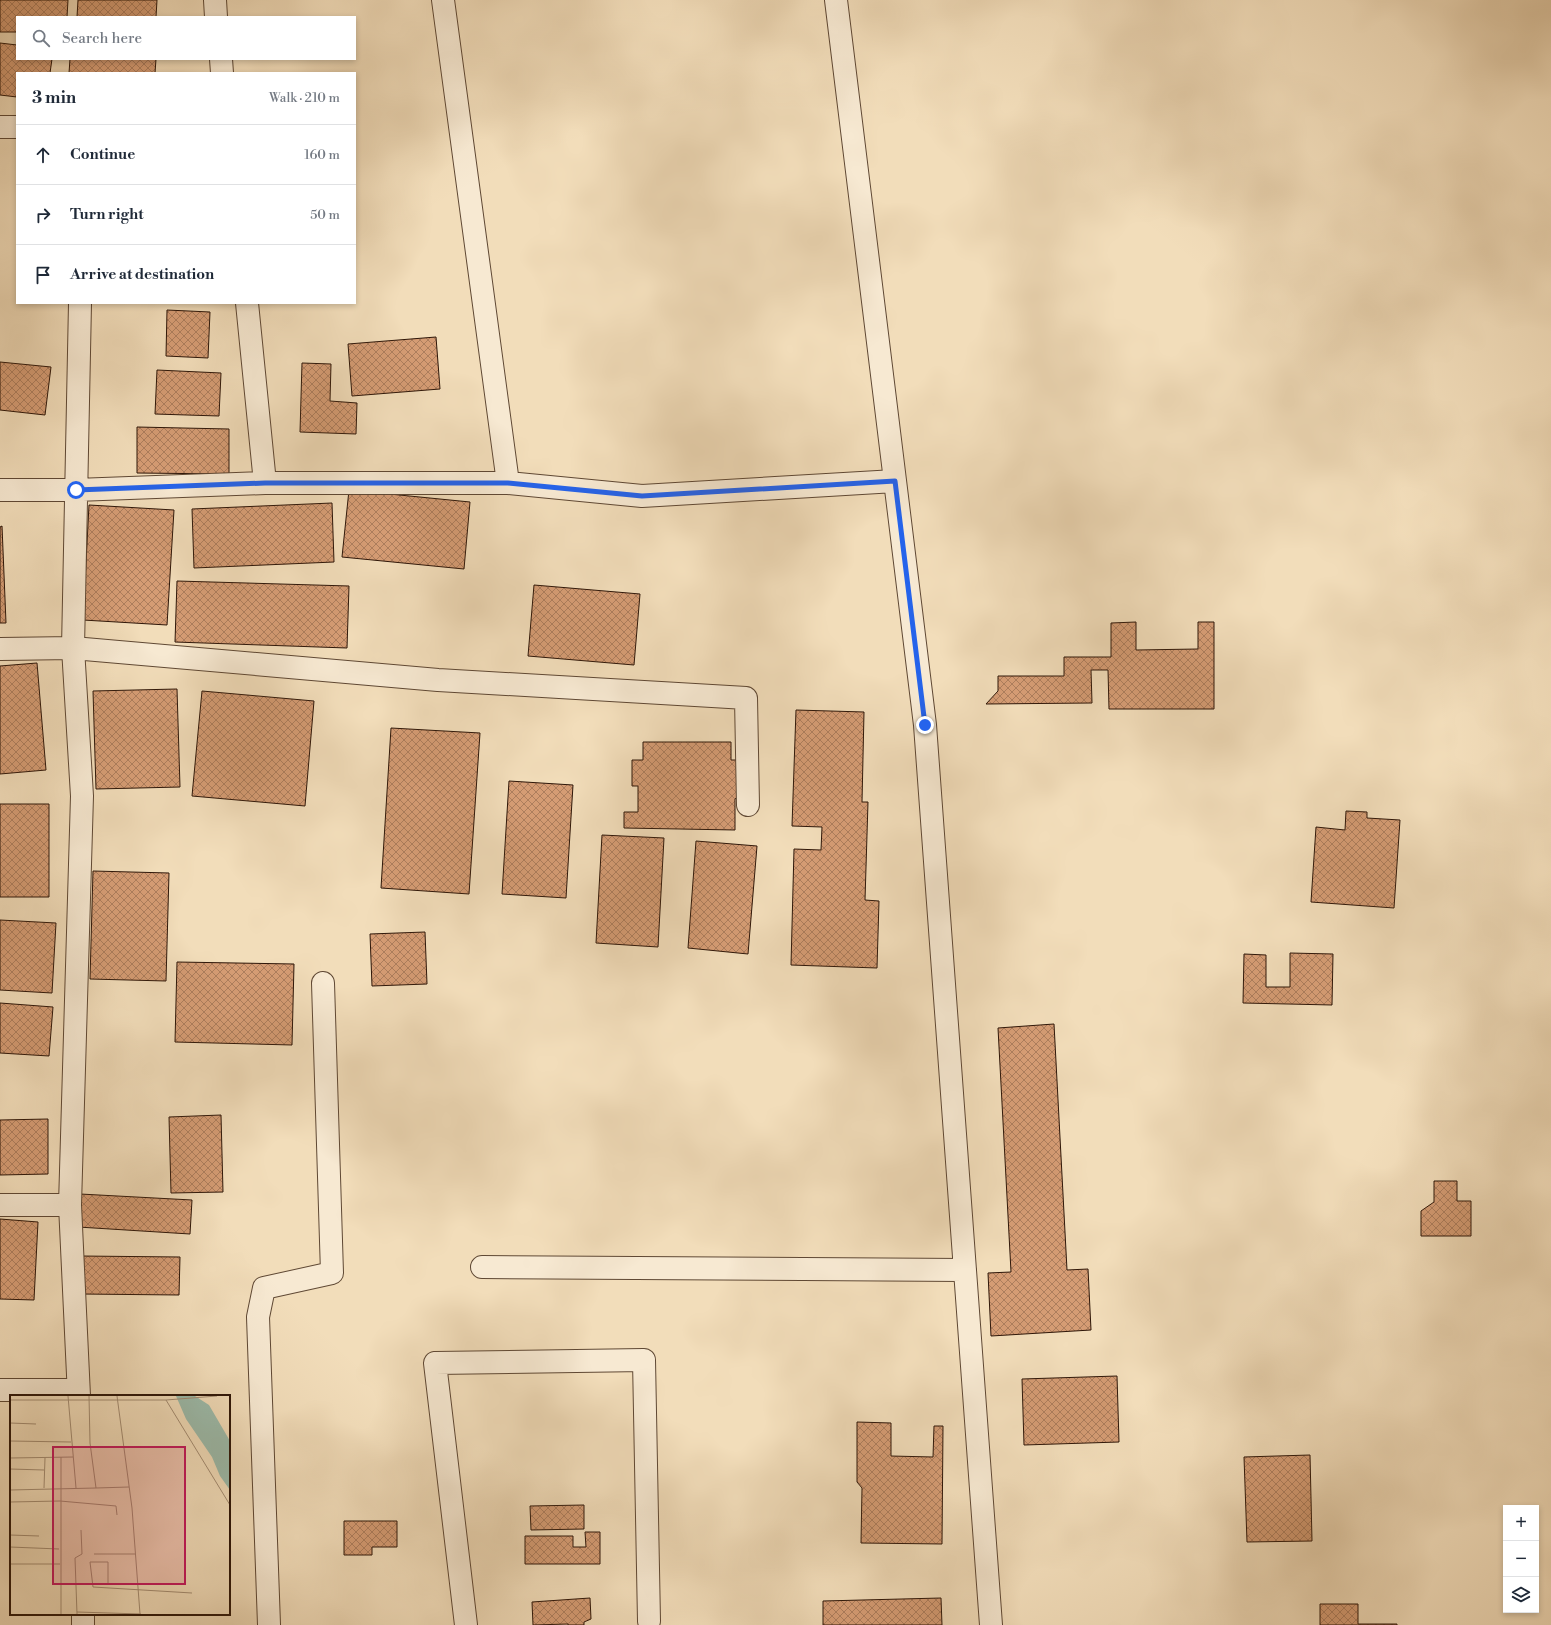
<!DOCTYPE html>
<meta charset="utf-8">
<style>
:root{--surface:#fff;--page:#f2f2f3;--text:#1f2937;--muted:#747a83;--line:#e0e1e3}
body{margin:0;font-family:"Libre Bodoni",serif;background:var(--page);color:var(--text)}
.controls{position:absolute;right:12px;bottom:12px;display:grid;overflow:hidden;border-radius:0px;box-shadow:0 2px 6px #0003}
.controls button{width:36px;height:36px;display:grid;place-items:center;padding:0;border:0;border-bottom:1px solid var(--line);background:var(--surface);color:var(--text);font:20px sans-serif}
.stop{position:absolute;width:12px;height:12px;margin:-9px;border:3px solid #2563eb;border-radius:50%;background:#fff}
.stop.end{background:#2563eb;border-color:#fff;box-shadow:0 1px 4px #0008}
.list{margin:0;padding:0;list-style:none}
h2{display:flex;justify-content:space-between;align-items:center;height:52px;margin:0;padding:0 16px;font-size:17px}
h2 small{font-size:13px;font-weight:400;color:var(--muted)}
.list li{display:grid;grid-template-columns:26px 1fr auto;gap:12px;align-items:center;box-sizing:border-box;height:60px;padding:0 16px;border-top:1px solid var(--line)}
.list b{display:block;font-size:15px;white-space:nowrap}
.list em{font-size:13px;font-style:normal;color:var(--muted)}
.icon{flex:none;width:22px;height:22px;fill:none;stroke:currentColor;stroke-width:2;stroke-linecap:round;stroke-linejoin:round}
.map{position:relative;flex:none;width:1551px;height:1625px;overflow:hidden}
.search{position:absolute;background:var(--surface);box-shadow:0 2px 6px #0003;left:16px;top:16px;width:340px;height:44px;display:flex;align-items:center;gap:10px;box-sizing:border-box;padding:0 14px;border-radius:0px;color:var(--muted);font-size:15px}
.panel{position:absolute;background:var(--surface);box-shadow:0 2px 6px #0003;left:16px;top:72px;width:340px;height:232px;border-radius:0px}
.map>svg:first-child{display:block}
.building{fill:url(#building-cross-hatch);stroke:#2e1608}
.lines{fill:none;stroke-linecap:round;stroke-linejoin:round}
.minor-casing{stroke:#5f4834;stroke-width:24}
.minor{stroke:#f7e9d2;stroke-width:22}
.route{stroke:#2563eb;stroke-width:5}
.inset-road{fill:none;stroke:#a48d73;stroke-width:1}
.view{fill:#c2185b;fill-opacity:0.15;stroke:#c2185b;stroke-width:2}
.inset-edge{fill:none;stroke:#2e1608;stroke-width:2}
</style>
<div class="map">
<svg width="1551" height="1625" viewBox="0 0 1551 1625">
<defs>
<pattern id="building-cross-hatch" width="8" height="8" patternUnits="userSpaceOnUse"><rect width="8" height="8" fill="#d59c74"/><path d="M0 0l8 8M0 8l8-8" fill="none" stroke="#ad7e5d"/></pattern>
</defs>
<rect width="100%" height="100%" fill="#f2ddba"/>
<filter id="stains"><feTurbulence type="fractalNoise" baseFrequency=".005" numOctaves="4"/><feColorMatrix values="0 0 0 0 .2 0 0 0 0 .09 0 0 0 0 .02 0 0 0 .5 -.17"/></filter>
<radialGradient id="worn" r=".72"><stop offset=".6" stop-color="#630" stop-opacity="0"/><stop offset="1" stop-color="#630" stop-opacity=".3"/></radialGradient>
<path class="building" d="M0,0H68L67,17H17V32H0Z
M78,0H157L156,17H77Z
M0,43L17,45V59H52L50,73H17V97L0,95Z
M70,59H156L155,73H69Z
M167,310L210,312L208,358L166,356Z
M436,337L440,389L352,396L348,344Z
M0,362L51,367L45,415L0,410Z
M302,363L331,364L330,401L357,403L356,434L300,432Z
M157,370L221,373L219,416L155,414Z
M137,427L229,429V474L137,473Z
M349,490L470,502L464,569L342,557Z
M332,503L334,562L194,568L192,509Z
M89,505L174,510L167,625L83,620Z
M2,526L6,623H0V527Z
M177,581L349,586L347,648L175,642Z
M534,585L640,594L634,665L528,656Z
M1136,622V650L1198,649V622H1214V709H1109L1108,670H1091L1092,703L986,704L998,691V676H1064V657H1111V623Z
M37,663L46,770L0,774V666Z
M177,689L180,787L96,789L93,691Z
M202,691L314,701L305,806L192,796Z
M796,710L864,712L862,802H868L865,900L879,901L877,968L791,965L794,849L821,850L822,827L792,826Z
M391,728L480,733L469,894L381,888Z
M643,742H731V760H742V794L735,799V830L624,828V812H638V786H632V760H643Z
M509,781L573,785L566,898L502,894Z
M0,804H49V897H0Z
M1346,811L1367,812V818L1400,820L1394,908L1311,902L1316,827L1345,830Z
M602,835L664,838L658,947L596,943Z
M696,841L757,846L748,954L688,948Z
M93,871L169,873L166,981L90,979Z
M0,920L56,923L52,993L0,990Z
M425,932L427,984L372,986L370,934Z
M1290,953L1333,954L1332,1005L1243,1003L1244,954L1266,955V987H1290Z
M177,962L294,964L292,1045L175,1042Z
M0,1003L53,1007L49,1056L0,1053Z
M1054,1024L1067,1270L1088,1269L1091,1330L991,1336L988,1273L1011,1272L998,1028Z
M221,1115L223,1192L171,1193L169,1117Z
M48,1119V1174L0,1175V1120Z
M1434,1181H1457V1201H1471V1236H1421V1211L1434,1202Z
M80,1194L192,1200L190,1234L78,1227Z
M0,1219L38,1222L34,1300L0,1299Z
M81,1256L180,1257L179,1295L81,1294Z
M1117,1376L1119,1442L1024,1445L1022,1379Z
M857,1422L891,1423V1456L933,1457L934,1426H943L942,1544L861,1543L862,1488L857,1482Z
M1310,1455L1312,1541L1247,1542L1244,1457Z
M584,1505V1529L531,1530L530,1506Z
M344,1521H397V1547H372V1555H344Z
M585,1532H600V1564H525V1536H573V1547H586Z
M590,1598L591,1619L584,1622V1625H568V1624L533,1625L532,1602Z
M941,1598L942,1625H823V1601Z
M1320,1604H1358V1624H1397V1625H1320Z"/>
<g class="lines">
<defs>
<path id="minor" d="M215,0L216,17
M443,0L508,483L642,496L895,481
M836,0L925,725L991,1625
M221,59L222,73
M0,127H17
M247,303L265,483
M0,490H76L265,483H508
M0,649L73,648L438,680L746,698L748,805
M0,1205H70
M482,1267L965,1270
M0,1390H78
M79,1396L70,1205L82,796L73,648L80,303
M83,1614V1625
M269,1625L258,1317L264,1288L332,1273L323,983
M466,1625L435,1363L644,1360L649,1621"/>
</defs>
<use href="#minor" class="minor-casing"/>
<use href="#minor" class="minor"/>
</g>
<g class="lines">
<path class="route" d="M76,490L265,483H508L642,496L895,481L925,725"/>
</g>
<g transform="translate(10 1395)">
<rect width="220" height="220" fill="#f2ddba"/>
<path d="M166,1H185L199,10L220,46V95L210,81L202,62L176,24Z" fill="#9cbcac"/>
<path class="inset-road" d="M58,1L66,93M79,1L80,48L86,93L119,92M107,1L122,113L130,219M0,5H156L207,1M156,5L220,110M0,28L26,29M0,46L61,47M51,62V219M0,63L63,62M0,74L34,75M34,93L35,63M0,95L86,93M0,107L50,106L106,111L107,120M0,140L29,141M0,152L49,154M84,159H125M0,169H50M98,189V167H80L83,192L182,198M67,217L131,219M67,219L65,163L72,159L71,135"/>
<path class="view" d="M43,52H175V189H43Z"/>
<rect width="220" height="220" class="inset-edge"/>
</g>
<rect width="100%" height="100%" filter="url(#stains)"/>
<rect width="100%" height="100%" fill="url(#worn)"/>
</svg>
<div class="controls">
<button>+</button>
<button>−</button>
<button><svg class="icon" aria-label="layers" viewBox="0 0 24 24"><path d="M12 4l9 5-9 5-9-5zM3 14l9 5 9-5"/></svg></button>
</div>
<div class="stop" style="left:76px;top:490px"></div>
<div class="stop end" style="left:925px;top:725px"></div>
<div class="search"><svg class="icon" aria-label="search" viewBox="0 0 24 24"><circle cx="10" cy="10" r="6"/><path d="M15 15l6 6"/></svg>Search here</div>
<section class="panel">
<h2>3 min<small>Walk · 210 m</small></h2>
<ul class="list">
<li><svg class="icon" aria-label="ahead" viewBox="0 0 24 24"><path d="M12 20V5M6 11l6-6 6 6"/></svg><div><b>Continue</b></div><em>160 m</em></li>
<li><svg class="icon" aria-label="right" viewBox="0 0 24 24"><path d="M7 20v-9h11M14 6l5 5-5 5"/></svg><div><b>Turn right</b></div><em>50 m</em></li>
<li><svg class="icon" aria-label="arrive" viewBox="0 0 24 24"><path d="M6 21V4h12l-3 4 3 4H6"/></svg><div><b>Arrive at destination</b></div></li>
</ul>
</section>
</div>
